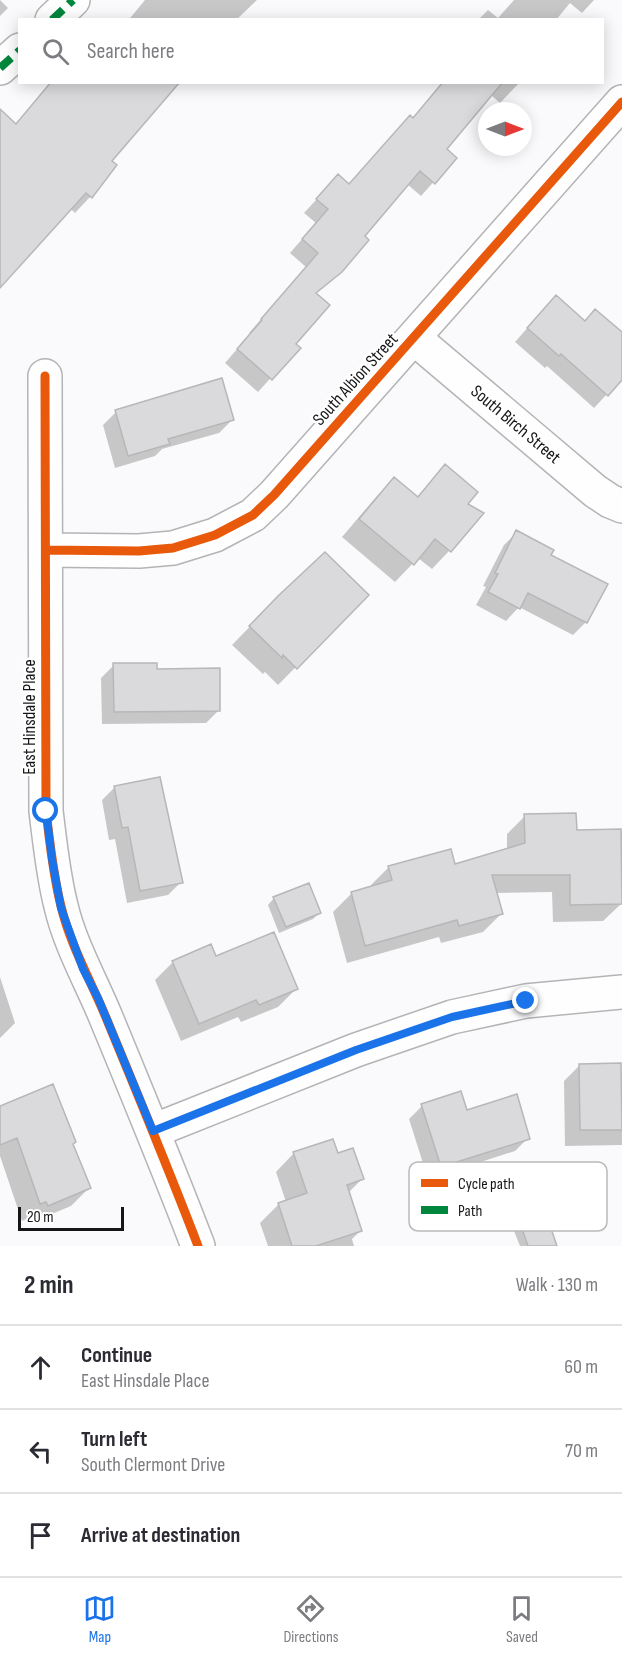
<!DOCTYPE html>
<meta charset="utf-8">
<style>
:root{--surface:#fff;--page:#f2f2f3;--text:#2b2b33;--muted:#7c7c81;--line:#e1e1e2;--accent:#1a73e8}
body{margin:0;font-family:"Sofia Sans Condensed",sans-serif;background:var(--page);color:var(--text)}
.compass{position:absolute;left:478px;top:102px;width:54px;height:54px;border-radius:50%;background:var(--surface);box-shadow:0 3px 15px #0003;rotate:90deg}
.scale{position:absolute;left:18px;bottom:15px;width:106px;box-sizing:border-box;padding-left:6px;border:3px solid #161517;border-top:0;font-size:16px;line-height:21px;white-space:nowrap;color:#161517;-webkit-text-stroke:4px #fff;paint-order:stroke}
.stop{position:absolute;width:18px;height:18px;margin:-14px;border:4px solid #1a73e8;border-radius:50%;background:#fff}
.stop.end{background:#1a73e8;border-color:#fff;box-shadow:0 2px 6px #0008}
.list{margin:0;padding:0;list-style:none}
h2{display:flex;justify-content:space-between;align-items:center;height:78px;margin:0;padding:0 24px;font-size:26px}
h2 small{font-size:20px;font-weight:400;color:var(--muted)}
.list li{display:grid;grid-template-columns:39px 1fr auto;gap:18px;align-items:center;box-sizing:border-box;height:84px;padding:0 24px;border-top:2px solid var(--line)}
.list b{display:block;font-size:22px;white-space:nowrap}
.list p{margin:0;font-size:20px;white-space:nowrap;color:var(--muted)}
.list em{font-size:20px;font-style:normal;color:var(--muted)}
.icon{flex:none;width:33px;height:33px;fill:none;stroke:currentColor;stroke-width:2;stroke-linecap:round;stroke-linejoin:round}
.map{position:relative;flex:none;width:622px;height:1246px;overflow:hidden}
.search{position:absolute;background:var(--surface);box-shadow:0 3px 15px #0003;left:18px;right:18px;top:18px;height:66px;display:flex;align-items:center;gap:15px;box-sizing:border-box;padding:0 21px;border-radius:0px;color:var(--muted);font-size:22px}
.sheet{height:330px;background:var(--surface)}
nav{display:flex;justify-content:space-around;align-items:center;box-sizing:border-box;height:84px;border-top:2px solid var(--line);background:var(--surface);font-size:16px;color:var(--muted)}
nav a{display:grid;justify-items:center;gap:3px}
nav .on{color:var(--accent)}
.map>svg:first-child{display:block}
.shadow{fill:#0003}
.building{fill:#dad9db;stroke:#b7b6b8;stroke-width:1.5}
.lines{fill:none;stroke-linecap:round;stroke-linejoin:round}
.street-casing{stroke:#b4b3b5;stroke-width:36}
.street{stroke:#fefefe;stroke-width:33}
.quiet{stroke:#00873e;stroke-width:8;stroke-dasharray:15 8;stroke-linecap:butt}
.cycleway-casing{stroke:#fff;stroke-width:13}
.cycleway{stroke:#e8590c;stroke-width:9}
.route{stroke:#1a73e8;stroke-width:8}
.labels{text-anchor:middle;stroke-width:5;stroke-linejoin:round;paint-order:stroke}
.street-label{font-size:18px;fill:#161517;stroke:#fff}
.key{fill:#fff;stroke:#b9b9b9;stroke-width:1.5}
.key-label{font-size:16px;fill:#161517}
</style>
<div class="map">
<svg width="622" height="1246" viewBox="0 0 622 1246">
<rect width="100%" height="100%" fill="#faf9fb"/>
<path class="shadow" d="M0,0L8,8L0,16Z
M145,0H257L236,20H127L131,17Z
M514,0H594L582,13L570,3L556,20H478L488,10L498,18Z
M51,82L110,161L115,166L90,197L75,213L70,208L0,285V135L15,125Z
M443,82H520L500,103L491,95L445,150L455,158L421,196L407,184L363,236L341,271L315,294L294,344L298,348L258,392L225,363L251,333H249L306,267L290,253L316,223L304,213L338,176L349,185L412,119Z
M543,310L622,334V378L594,408L547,366L545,368L515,342Z
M116,412L232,420L219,433L162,449L155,456L115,468L103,425Z
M445,466L465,504L482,513L449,551L432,569L418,558L395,582L342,537L376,497L394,479L416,498Z
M517,532L549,555L586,622L573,635L519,607L506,621L476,605L486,587L483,586L504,545Z
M367,595L278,685L265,672L263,674L232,645L260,616Z
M114,665L219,710L206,723L102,724L101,678Z
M115,787L181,882L168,895L127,903L115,839L109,840L102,800Z
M525,816L575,832L622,831L621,904L603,921L553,922L552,892L495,893L501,914L483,932L441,943L439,937L347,963L333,912L351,894L372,888L371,885L389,867L454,865L507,850V834Z
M274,898L319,913L313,919L279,933L268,905Z
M215,958L296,989L278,1007L241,1022L238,1017L181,1041L155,980L173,962Z
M0,977L15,1023L0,1038Z
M580,1065H620L622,1085V1145L565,1146L564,1081Z
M422,1106L528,1138L515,1151L428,1179L409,1119Z
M0,1112L89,1188L71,1206L30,1223L28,1218L22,1221L0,1156Z
M332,1141L337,1155L362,1179L348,1193L361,1230L352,1239L354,1246H268L260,1223L278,1205L286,1202L276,1172L293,1154Z
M545,1216L556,1246H520L514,1231L521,1224Z"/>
<path class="building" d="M51,82H180L112,161L117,165L92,198L86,193L0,288V109L16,124Z
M443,82H503L447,149L457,158L435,184L420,171L365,236L369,240L342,272L316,293L330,305L296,344L301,348L272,380L237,349L262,320L261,319L318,253L302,239L328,209L316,199L338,174L349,184L410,115L413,118Z
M556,295L585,321L595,309L622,332V380L608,396L561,354L559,356L527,328Z
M222,378L234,420L168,439L170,444L128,456L115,410Z
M445,464L478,492L468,504L484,513L451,552L435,539L414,565L359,519L394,477L418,497Z
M516,530L554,550L551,555L608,584L587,623L528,593L520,609L488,592L498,574L495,573Z
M325,552L369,595L297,669L283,655L282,658L249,626L278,596Z
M113,663H157V669L220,668V711L114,712Z
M160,777L183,883L140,891L128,827L122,828L114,786Z
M576,813L577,830L621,829L622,904L570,905V875H492L503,914L459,926L457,920L365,946L351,892L392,880L388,866L451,849L455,864L525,843L524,814Z
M309,883L321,913L286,927L273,897Z
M274,932L298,989L259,1005L256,1000L199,1024L172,961L211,944L216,956Z
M621,1063L622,1130H580L579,1064Z
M53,1084L76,1142L73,1144L91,1188L48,1206L46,1202L40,1204L17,1138L0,1145V1106Z
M461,1091L467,1110L517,1094L530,1139L441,1167L421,1104Z
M333,1139L338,1153L353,1148L364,1179L347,1185L362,1231L316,1246H292L278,1203L307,1193L293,1152Z
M546,1214L557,1246H528L520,1223Z"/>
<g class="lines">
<defs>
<path id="street" d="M52,20L73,0
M0,68L20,50
M414,338L595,491L610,501L622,506
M45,376L46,811C50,843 53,875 61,906C70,945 92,983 107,1020C138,1095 169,1170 198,1246
M46,550L139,551L173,548L215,535L253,515L274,495L622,102
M153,1131L356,1050L452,1017L526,1001L622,992"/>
</defs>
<use href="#street" class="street-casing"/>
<use href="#street" class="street"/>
<path class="quiet" d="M52,20L73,0
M0,68L20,50"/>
<defs>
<path id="cycleway" d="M45,376L46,811C50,843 53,875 61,906C70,945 92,983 107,1020C138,1095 169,1170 198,1246
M46,550L139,551L173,548L215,535L253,515L274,495L622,102"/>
</defs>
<use href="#cycleway" class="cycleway-casing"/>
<use href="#cycleway" class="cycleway"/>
</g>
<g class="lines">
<path class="route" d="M46,811L52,859L61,908L83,969L98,998L153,1131L356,1050L452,1017L526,1001"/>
</g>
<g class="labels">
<g class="street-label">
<text transform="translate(355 379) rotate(-48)" y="6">South Albion Street</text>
<text transform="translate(516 424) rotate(40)" y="6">South Birch Street</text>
<text transform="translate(29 717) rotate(-90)" y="6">East Hinsdale Place</text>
</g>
</g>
<rect x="409" y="1162" width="198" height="69" rx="9" class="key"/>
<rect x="421" y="1179" width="27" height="8" fill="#e8590c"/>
<rect x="421" y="1206" width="27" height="8" fill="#00873e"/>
<g class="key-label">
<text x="458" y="1189">Cycle path</text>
<text x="458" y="1216">Path</text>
</g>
</svg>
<svg class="compass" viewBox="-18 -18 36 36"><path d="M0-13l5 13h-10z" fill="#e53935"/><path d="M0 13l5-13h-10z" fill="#7c7c81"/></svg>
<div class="scale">20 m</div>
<div class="stop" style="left:46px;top:811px"></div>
<div class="stop end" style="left:526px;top:1001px"></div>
<div class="search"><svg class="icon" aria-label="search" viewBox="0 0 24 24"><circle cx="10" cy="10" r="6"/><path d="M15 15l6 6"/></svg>Search here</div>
</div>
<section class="sheet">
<h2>2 min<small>Walk · 130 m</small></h2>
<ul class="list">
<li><svg class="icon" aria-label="ahead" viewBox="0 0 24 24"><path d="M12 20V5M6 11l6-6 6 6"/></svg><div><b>Continue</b><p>East Hinsdale Place</p></div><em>60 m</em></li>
<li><svg class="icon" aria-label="left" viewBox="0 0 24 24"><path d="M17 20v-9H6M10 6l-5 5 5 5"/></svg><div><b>Turn left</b><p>South Clermont Drive</p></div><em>70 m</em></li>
<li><svg class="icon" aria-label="arrive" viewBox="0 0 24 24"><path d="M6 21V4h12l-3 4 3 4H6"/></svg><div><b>Arrive at destination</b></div></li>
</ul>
</section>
<nav>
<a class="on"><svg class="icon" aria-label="map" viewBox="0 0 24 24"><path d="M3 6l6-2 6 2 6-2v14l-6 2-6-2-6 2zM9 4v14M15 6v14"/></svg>Map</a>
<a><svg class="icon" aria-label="directions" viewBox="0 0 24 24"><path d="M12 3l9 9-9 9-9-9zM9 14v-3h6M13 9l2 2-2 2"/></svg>Directions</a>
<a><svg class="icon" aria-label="saved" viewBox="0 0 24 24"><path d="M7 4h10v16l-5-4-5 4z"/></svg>Saved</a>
</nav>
